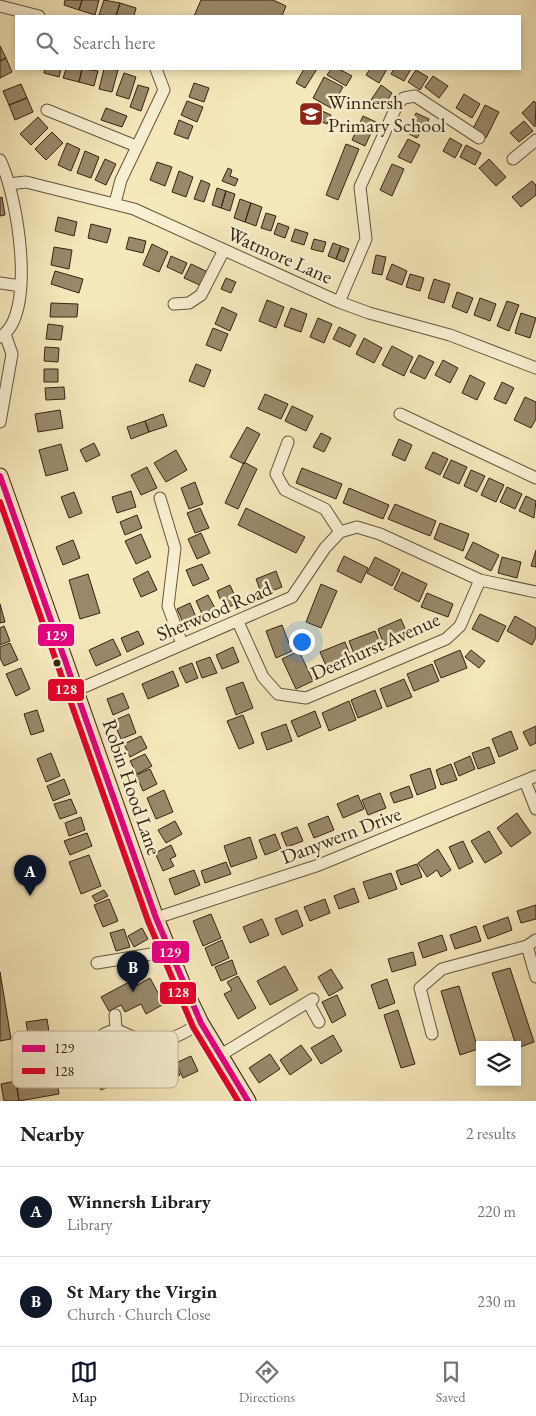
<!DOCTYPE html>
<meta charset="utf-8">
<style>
:root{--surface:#fff;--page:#f2f2f2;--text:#202124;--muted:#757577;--line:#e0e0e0;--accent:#111827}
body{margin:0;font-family:"EB Garamond",serif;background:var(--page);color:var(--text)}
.controls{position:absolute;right:15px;bottom:15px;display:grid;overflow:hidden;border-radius:0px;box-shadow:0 2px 8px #0003}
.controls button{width:45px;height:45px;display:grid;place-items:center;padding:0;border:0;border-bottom:1px solid var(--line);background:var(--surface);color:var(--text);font:25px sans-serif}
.you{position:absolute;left:301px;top:641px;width:18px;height:18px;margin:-12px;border:4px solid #fff;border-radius:50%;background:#1a73e8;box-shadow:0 0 0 8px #1a73e833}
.badge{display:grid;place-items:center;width:32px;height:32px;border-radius:50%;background:var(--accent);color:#fff;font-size:16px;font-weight:700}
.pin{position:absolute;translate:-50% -41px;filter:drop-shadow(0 1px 2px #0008)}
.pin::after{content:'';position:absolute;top:26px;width:18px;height:15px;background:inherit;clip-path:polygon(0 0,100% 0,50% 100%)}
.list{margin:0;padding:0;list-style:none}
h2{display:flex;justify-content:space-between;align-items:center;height:65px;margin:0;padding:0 20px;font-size:21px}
h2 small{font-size:16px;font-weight:400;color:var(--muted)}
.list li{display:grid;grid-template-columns:32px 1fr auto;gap:15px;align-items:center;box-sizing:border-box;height:90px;padding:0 20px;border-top:1px solid var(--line)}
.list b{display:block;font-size:19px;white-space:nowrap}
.list p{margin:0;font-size:16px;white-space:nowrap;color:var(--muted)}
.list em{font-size:16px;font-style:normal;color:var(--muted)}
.icon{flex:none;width:28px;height:28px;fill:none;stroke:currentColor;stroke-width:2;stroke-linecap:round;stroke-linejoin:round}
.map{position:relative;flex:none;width:536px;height:1101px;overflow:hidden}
.search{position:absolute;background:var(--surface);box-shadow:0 2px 8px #0003;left:15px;right:15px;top:15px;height:55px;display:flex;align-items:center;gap:12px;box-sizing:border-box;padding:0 18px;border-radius:0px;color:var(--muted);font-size:19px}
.sheet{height:245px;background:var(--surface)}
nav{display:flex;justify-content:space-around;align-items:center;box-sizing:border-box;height:70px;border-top:1px solid var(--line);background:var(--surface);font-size:14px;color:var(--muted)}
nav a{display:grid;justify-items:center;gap:2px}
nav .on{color:var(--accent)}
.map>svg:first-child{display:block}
.building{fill:#99896a;stroke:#362313}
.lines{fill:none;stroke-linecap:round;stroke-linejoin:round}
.minor-casing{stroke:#66543d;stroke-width:13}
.major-casing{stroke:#362313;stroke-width:17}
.minor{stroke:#f8f0d3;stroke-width:11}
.major{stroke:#f5e8bb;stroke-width:15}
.bus-1-casing{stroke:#f8f0d3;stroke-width:10}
.bus-2-casing{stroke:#f8f0d3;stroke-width:10}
.bus-1{stroke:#e5007d;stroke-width:6}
.bus-2{stroke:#e4002b;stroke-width:6}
.bus-dot{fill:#362313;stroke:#f8f0d3;stroke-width:2}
.labels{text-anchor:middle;stroke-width:5;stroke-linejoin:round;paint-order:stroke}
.poi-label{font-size:20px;fill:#362313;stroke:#f8f0d3;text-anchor:start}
.street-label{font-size:20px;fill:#362313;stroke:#f8f0d3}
.key{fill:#f8f0d3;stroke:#beb299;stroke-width:1}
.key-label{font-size:14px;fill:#362313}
.line-badge{stroke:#f8f0d3;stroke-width:2}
.badge-label{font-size:14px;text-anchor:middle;font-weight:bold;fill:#fff}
</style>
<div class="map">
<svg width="536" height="1101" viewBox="0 0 536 1101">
<rect width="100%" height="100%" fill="#f5e8bb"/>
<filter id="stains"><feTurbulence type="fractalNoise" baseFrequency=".004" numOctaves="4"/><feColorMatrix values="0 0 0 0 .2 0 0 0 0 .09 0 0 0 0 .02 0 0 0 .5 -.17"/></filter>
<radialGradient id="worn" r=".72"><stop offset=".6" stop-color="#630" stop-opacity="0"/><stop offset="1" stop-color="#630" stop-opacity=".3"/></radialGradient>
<path class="building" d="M65,0H82L79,10L64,5Z
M82,0H99L95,15L79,10Z
M104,0L120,3L116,16L99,15Z
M201,0H273L286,6L282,16H194Z
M120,3L136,8L134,16H116Z
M0,46L6,58L0,61Z
M6,58L12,72L0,78V61Z
M45,69H61L59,77L44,73Z
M66,69H82L79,82L63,78Z
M82,69L98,71L94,86L79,82Z
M104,69L118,70L112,92L99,89Z
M304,69H317L305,88L296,83Z
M331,69H339L352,76L346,86L327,75Z
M370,69H387L379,83L366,75Z
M394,69H411L404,81L391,74Z
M416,70L428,77L420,90L408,82Z
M124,73L136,77L129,99L116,95Z
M433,76L448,86L439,98L425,87Z
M324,77L343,87L331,108L313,98Z
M194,83L209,88L204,102L189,97Z
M21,84L27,98L9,105L3,91Z
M138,85L149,88L141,111L130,107Z
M381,85L392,93L383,108L371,100Z
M464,94L480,104L472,118L456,108Z
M27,98L33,112L15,120L9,105Z
M187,101L203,107L197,122L181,115Z
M534,101L536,103L535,127L522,113Z
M485,105L499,112L486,138L472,131Z
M311,106L331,115L327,124L307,116Z
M106,108L127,116L122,127L101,120Z
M416,113L429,119L426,126L413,120Z
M363,116L376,122L365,146L352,140Z
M38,117L48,128L31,145L20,134Z
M179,120L193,126L188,139L174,134Z
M524,121L533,131L519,142L510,133Z
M412,123L423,128L417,138L407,133Z
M52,132L63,143L46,160L35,149Z
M450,138L462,145L455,158L443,151Z
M408,139L420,145L411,163L398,157Z
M67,143L80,149L71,171L58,165Z
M346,144L359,149L338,200L326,195Z
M466,145L481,153L475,165L460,157Z
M85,151L99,157L91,178L77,173Z
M105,159L116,164L106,185L95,180Z
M489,159L506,177L496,186L479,168Z
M157,162L172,167L165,186L150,180Z
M392,164L404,169L392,196L380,190Z
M228,168L232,170L230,176L238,179L235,186L222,181Z
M179,171L193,177L186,197L172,192Z
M201,180L210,184L204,202L194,199Z
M532,181L536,185V195L521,207L512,197Z
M217,188L226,191L221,208L212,205Z
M226,191L235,194L230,211L221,208Z
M2,197L5,215L0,216V198Z
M240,199L251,203L245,222L234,218Z
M251,203L262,207L256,226L245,222Z
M266,213L276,216L271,231L261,228Z
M58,217L77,222L74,236L55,231Z
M278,223L289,227L285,238L274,234Z
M91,224L111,229L107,243L88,238Z
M295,229L308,233L304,245L291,241Z
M129,237L146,241L143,253L126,249Z
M314,239L326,242L323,252L311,249Z
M333,243L341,246L336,259L328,256Z
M152,244L168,252L159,272L143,265Z
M341,246L349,249L344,262L336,259Z
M54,247L72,250L69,269L51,265Z
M376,255L386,257L382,275L372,273Z
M171,256L187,263L182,274L167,267Z
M191,264L208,272L202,286L184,278Z
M392,264L407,271L402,285L386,279Z
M55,271L83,279L79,293L51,284Z
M410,274L424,278L420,291L406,287Z
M226,278L236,282L231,293L221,289Z
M434,279L450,284L444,303L428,298Z
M457,292L473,298L467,313L452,307Z
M480,298L496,304L490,321L474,315Z
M267,300L284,307L276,328L259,321Z
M507,301L519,305L509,331L497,326Z
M51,303L78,304L77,317H50Z
M222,307L237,314L230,331L215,324Z
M291,308L307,314L301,332L284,326Z
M521,313L536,318L530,338L515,333Z
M318,318L332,324L324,343L310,337Z
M48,324L63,326L61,340L46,339Z
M339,327L356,335L350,347L333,339Z
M213,328L228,334L221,351L206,345Z
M364,338L382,348L374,363L356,354Z
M392,346L413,357L404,376L382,365Z
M45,347L59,348L58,362L44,361Z
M419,355L434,362L425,379L410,372Z
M443,360L458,368L450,383L435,375Z
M196,364L211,370L204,387L189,381Z
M44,369H58V382H44Z
M470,375L485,383L477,400L462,393Z
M502,382L514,388L506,404L494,399Z
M64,387L65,399L46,400L45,388Z
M265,394L288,404L281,419L258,409Z
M525,397L536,402V419L531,428L514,420Z
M292,406L313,416L306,431L285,421Z
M60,410L63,428L38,432L35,414Z
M163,414L167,426L149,432L145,421Z
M145,421L149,432L131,439L127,427Z
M247,427L260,434L244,464L230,457Z
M321,433L331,438L324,452L313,447Z
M399,439L412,445L405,461L392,455Z
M94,443L100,455L86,462L80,450Z
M61,444L68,470L46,476L39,450Z
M176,450L187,470L166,482L154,463Z
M433,452L448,459L440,475L425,468Z
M451,460L467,467L459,484L443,477Z
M244,462L257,469L238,509L225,503Z
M147,467L157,488L141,495L131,475Z
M302,468L342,484L336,499L296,483Z
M471,470L485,476L477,492L464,486Z
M489,478L504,485L496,502L481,495Z
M195,482L203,504L189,509L181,488Z
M507,487L522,494L515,509L500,502Z
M349,488L389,505L383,519L343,503Z
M131,491L136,507L117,513L112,497Z
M74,492L82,513L69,518L61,497Z
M526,496L536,501L534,518L519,511Z
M395,504L436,521L430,536L388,519Z
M200,508L209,528L195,533L187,513Z
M246,508L305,537L296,553L238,525Z
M137,515L142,528L125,535L120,522Z
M440,523L469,534L463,551L434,539Z
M201,533L210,553L197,559L188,539Z
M141,534L151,557L136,564L125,541Z
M73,540L80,558L63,565L56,547Z
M473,542L499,555L491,571L465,558Z
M536,550V567L531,566Z
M344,556L368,568L361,583L337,571Z
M375,557L400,570L392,586L367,573Z
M502,557L521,562L517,578L498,573Z
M202,564L209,579L193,586L186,570Z
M148,571L157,590L141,597L133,579Z
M276,571L282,587L262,595L256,579Z
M402,572L427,584L419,602L394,589Z
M88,574L100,613L80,619L69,580Z
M321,584L337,591L321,628L306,622Z
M230,585L238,603L224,609L217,591Z
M427,593L453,604L448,617L421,607Z
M208,595L217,612L204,618L196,601Z
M190,603L198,622L185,627L177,609Z
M0,604L5,622L0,623Z
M480,614L506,626L498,642L472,629Z
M515,616L536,628V637L532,645L507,631Z
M401,619L408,636L384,645L378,629Z
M282,625L292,651L276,658L266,631Z
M4,626L10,641L0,645V628Z
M138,631L144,644L127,652L121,638Z
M375,631L382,648L356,659L349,641Z
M113,639L121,655L96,666L89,650Z
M345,642L352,660L328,670L320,652Z
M10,643L18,660L4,666L0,658V647Z
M233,647L239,662L222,669L216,655Z
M460,650L467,668L441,678L434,661Z
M471,650L485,661L479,668L465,657Z
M299,651L313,681L296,689L282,659Z
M210,657L217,673L202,678L196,662Z
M192,663L198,678L186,683L179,668Z
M432,664L439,681L414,691L407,674Z
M21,668L30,689L16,696L6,674Z
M173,671L179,686L148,699L142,684Z
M404,679L412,697L387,707L380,689Z
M243,682L253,708L236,715L226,688Z
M375,690L382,708L358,718L351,700Z
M123,693L129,708L113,715L107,699Z
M349,701L356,720L329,731L322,713Z
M37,710L44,731L31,735L24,714Z
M315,711L321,727L298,737L291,721Z
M129,714L136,733L121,739L113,721Z
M243,715L254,743L239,749L227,721Z
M286,724L292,741L267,750L261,733Z
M536,726V743L530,746L523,732Z
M511,731L518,749L499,757L492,739Z
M141,736L147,748L130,757L124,744Z
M489,747L495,763L478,769L472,753Z
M51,753L60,776L46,782L37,759Z
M145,754L152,766L137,774L130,761Z
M470,756L475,769L459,776L454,763Z
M451,764L457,780L441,785L436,770Z
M430,768L436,788L417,795L410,775Z
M150,769L157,784L143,791L136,775Z
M64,779L70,794L53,801L47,786Z
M409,786L413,797L394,803L390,793Z
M164,790L173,812L156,819L147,798Z
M380,793L386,808L368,815L362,800Z
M358,795L364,809L343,818L337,804Z
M71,799L77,813L60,819L54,804Z
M517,813L531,833L511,847L497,828Z
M328,816L334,830L314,838L308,824Z
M81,817L85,830L69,836L65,823Z
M175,821L182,834L166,843L158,830Z
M297,827L303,841L287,847L281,833Z
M489,831L502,853L485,863L471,841Z
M87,833L92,846L70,855L64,841Z
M275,834L281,849L265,855L259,840Z
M250,837L257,858L231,867L224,846Z
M463,841L473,862L459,869L449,847Z
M171,845L176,856L170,859L174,866L163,871L155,853Z
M438,849L451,870L441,877L437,870L427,877L418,863Z
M89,855L101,886L81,894L69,862Z
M226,862L231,874L205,883L201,871Z
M417,864L422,877L401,885L396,871Z
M194,870L200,885L175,895L169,879Z
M391,873L397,889L369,899L363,882Z
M354,888L359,902L339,909L334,896Z
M104,890L108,896L96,902L92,896Z
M109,899L118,921L103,927L94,905Z
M325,899L330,913L310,921L304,907Z
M536,905V919L521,923L517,911Z
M297,910L303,926L282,935L275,919Z
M211,914L221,938L203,946L193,921Z
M508,917L512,930L488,939L483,926Z
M262,919L269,935L250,943L243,927Z
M476,926L481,941L455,949L450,935Z
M142,928L148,939L134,947L128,936Z
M124,929L130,947L116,951L110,933Z
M442,935L447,950L423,958L418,943Z
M222,940L229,958L212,966L205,948Z
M413,952L416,965L392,972L388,959Z
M232,960L237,974L221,981L215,967Z
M285,966L298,990L270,1005L257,981Z
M510,968L534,1042L517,1048L492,973Z
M331,969L343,988L329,996L318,977Z
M0,972L11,1039L0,1041Z
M238,976L256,1008L238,1019L224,994L232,990L227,982Z
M150,978L164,1004L146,1014L141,1004L125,1012L121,1005L109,1011L101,997L129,982L132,988Z
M387,979L395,1003L379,1009L371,985Z
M459,986L478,1049L460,1055L441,991Z
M337,995L346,1015L332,1023L322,1002Z
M398,1010L415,1064L401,1068L384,1015Z
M47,1019L59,1094L19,1101L14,1070L34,1067L26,1022Z
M333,1035L342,1051L321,1064L311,1048Z
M301,1045L312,1060L290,1075L280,1060Z
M103,1051L118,1082L101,1090L86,1059Z
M270,1054L280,1069L259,1083L249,1068Z
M191,1056L198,1071L183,1078L176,1063Z
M173,1061L180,1075L167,1082L160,1067Z
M16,1081L19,1101H4L1,1084Z"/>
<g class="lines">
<defs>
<path id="minor" d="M0,6L39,16
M47,110L136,146
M513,159L536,140
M0,160C17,193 38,316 0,337
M9,184L26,182L134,209L339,302L369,313L450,335L536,368
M115,203L121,180L164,90L156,69
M0,283L21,286
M339,302L366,239L360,187L398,103L404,98L415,96L479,138
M174,304L189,303L201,295L224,250
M400,414L536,478
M0,422L12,354L5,334
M288,442L276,474L285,490L325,509L340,532
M160,498L175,548L168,606L182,644
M238,622L263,677L278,694L306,698L446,639L460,626L480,580
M77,690L292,597L325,548L340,532L357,527L380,534L480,580L536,592
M525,781L536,809
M156,918L319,865L536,776
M527,946L536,977
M97,963L169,951
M308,1002L319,1022
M115,1015L116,1029C154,1049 165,1044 201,1023
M104,1034L116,1029
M432,1034L420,988L442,969L527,946L536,940
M219,1056L313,999"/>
<path id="major" d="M0,476L156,918L185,990L201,1023L248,1101"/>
</defs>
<use href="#minor" class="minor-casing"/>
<use href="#major" class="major-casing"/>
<use href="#minor" class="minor"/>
<use href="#major" class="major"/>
<defs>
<path id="bus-1" d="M0,476L156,918L201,1023L248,1101"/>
<path id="bus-2" d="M0,502L148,921L193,1027L238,1101"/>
</defs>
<use href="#bus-1" class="bus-1-casing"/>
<use href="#bus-2" class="bus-2-casing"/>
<use href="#bus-1" class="bus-1"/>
<use href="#bus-2" class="bus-2"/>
</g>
<defs>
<symbol id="school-square" viewBox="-11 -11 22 22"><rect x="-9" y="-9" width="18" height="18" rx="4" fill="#8f2418" stroke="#f8f0d3"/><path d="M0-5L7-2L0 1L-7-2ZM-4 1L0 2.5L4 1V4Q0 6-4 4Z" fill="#fff"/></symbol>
</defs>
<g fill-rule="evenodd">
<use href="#school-square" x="297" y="100" width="28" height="28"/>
</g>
<circle class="bus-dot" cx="57" cy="663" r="4.5"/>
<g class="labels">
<g class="poi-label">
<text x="328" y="109">Winnersh<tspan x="328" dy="23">Primary School</tspan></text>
</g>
<g class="street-label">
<text transform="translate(280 255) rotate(24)" y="7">Watmore Lane</text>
<text transform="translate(214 611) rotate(-23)" y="7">Sherwood Road</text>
<text transform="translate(375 646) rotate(-24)" y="7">Deerhurst Avenue</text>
<text transform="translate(132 787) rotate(71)" y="7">Robin Hood Lane</text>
<text transform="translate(341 835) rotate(-21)" y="7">Danywern Drive</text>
</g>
</g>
<rect x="12" y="1031" width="166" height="57" rx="8" class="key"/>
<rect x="22" y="1045" width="23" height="7" fill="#e5007d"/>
<rect x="22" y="1068" width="23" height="6" fill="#e4002b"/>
<g class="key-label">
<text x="54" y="1053">129</text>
<text x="54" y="1076">128</text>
</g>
<g class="line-badge">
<rect x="37" y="623" width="38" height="24" rx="5" fill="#e5007d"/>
<rect x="47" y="678" width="38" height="24" rx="5" fill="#e4002b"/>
<rect x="151" y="940" width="39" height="24" rx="5" fill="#e5007d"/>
<rect x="159" y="981" width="38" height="24" rx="5" fill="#e4002b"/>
</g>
<g class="badge-label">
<text x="56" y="640">129</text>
<text x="66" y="694">128</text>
<text x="170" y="957">129</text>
<text x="178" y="997">128</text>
</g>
<rect width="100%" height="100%" filter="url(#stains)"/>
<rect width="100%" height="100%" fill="url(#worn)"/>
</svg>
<div class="controls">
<button><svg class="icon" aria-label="layers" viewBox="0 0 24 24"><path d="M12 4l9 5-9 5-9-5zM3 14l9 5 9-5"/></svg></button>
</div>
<div class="you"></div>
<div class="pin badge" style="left:30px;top:896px">A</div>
<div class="pin badge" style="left:133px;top:992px">B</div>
<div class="search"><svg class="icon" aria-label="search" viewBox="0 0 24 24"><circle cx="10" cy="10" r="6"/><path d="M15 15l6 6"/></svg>Search here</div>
</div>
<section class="sheet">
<h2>Nearby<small>2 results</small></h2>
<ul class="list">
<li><span class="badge">A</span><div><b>Winnersh Library</b><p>Library</p></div><em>220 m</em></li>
<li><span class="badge">B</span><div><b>St Mary the Virgin</b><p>Church · Church Close</p></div><em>230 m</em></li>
</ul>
</section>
<nav>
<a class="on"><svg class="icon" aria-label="map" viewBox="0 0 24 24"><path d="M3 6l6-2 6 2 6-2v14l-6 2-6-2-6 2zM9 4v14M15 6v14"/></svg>Map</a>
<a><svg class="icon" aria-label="directions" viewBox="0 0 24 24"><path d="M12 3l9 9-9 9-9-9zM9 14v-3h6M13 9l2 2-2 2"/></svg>Directions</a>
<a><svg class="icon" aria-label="saved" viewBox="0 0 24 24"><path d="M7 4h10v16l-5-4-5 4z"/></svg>Saved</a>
</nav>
